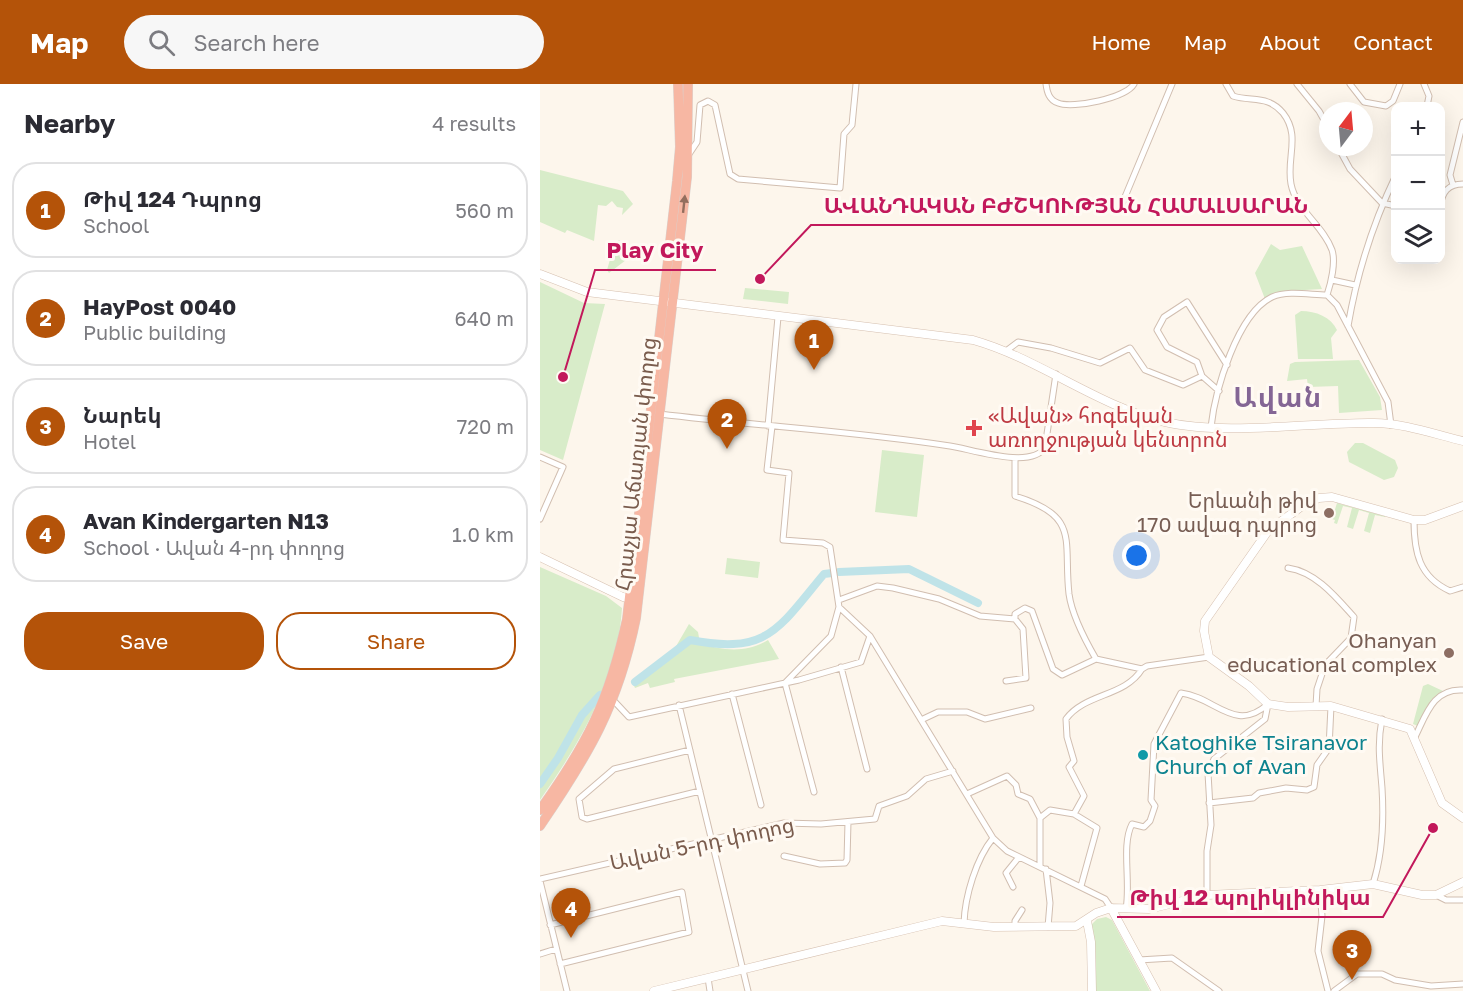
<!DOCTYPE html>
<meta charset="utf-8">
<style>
:root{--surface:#fff;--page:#f7f7f7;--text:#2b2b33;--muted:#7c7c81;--line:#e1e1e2;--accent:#b45309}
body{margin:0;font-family:"Golos Text","Noto Sans Armenian",sans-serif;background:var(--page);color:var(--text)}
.controls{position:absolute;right:18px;top:18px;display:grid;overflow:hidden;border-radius:12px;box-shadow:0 6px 24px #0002}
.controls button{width:54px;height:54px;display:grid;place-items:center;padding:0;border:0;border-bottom:2px solid var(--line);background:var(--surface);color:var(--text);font:30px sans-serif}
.compass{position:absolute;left:779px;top:18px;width:54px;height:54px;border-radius:50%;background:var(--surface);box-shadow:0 6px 24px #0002;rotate:16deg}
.you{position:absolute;left:597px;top:472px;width:21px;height:21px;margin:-15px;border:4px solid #fff;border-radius:50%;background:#1a73e8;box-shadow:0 0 0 9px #1a73e833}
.badge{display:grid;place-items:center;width:39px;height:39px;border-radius:50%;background:var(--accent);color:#fff;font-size:20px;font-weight:700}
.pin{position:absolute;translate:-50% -50px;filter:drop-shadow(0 2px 3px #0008)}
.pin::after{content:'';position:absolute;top:32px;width:21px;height:18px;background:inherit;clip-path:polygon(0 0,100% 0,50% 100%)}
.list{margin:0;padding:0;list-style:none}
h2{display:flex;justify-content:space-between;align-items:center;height:78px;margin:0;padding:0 24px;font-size:26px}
h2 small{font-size:20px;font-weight:400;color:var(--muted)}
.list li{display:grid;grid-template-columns:39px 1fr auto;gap:18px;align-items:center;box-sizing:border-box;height:96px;margin:0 12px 12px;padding:0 12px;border:2px solid var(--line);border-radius:24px}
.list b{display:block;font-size:22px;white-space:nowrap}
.list p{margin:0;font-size:20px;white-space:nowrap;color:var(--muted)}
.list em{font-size:20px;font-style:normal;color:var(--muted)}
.actions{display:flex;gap:12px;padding:18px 24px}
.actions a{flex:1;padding:14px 0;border:2px solid var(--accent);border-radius:24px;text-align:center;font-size:21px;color:var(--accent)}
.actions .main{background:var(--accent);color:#fff}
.icon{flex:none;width:33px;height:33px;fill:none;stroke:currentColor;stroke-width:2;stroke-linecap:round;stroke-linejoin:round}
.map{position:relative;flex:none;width:923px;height:907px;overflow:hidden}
header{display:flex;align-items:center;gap:36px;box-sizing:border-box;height:84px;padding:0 30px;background:var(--accent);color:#fff}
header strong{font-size:28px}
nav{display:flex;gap:33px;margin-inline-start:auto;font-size:21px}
.search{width:420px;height:54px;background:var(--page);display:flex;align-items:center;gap:15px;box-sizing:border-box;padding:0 21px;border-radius:33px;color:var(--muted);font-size:22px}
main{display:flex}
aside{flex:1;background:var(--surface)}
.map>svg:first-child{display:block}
.green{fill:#d8ecc9}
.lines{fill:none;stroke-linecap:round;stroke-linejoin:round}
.river{stroke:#bfe3e8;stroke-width:8}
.street-casing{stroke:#d1beb0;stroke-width:7}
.secondary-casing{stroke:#d6c0b0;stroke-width:9}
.highway-casing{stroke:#dad1cd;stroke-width:10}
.street{stroke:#fff;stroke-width:5}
.secondary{stroke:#fff;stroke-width:8}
.highway{stroke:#f7b7a3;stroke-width:9}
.oneway{fill:#936e5e}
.health-dot{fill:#e0444e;stroke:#fffaf3;stroke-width:2}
.education-dot{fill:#8d6e63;stroke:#fffaf3;stroke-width:2}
.culture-dot{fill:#0f9aa8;stroke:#fffaf3;stroke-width:2}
.labels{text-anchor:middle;stroke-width:6;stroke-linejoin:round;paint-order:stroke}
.health-label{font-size:21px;fill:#be3a42;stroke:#fffaf3;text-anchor:start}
.street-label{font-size:21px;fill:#7a5c4d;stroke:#fffaf3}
.education-label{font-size:21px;fill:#785e54;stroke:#fffaf3;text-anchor:end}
.culture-label{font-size:21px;fill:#0d838f;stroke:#fffaf3;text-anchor:start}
.district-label{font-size:27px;font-weight:bold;letter-spacing:1.5px;fill:#846695;stroke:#fffaf3}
.leader{fill:none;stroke:#c2185b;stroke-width:2}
.callout-dot{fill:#c2185b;stroke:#fffaf3;stroke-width:2}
.callout-label{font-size:22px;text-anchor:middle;font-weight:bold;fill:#c2185b;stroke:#fffaf3;stroke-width:6;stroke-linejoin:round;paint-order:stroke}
</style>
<header>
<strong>Map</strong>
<div class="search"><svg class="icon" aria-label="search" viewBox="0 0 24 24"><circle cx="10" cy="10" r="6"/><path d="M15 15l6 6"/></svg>Search here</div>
<nav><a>Home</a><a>Map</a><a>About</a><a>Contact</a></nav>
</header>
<main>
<aside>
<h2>Nearby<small>4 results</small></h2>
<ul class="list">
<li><span class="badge">1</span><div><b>Թիվ 124 Դպրոց</b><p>School</p></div><em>560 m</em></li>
<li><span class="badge">2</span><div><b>HayPost 0040</b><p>Public building</p></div><em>640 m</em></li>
<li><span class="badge">3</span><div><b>Նարեկ</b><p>Hotel</p></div><em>720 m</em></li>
<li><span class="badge">4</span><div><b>Avan Kindergarten N13</b><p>School · Ավան 4-րդ փողոց</p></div><em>1.0 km</em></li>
</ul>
<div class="actions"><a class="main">Save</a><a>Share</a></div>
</aside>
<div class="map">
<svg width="923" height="907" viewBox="0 0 923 907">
<rect width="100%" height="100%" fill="#fdf6ec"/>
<path class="green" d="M0,86L83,107L93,120L82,131L83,124L77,123L72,117L66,122L58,121L54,157L27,146L25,149L0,138Z
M79,156L87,165L86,176L69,189L67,186L71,172L67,167Z
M731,160L740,166L762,162L782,205L748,207L725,215L715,189Z
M0,198L44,219L65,220L23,376L0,366Z
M205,204L249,208L248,220L203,215Z
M761,227C776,227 791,233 797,246L791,254L793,275H758L755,231Z
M819,276L840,313L842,326L799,329L798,302L768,303L767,295L747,297L750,280L755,278Z
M815,359H823L855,376L858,384L854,393L844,396L809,378L807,368Z
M342,366L384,371L377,433L335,428Z
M797,419L845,432V433L835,431L830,449L824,447L829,429L819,426L813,445L807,443L812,424L803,422L797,440L794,439L795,436L792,435Z
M187,474L220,478L218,494L185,490Z
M0,483L66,512L82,524C78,595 40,659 0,716Z
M149,540L158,548L160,559C183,567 207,569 228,556L239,575L134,595L135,598L110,604L108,599L95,604L92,597L135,564Z
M888,600L903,607L892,615L878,642L873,640L883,602Z
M566,833L572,836L610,907H555L554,866L551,841L557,835Z"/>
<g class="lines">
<path class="river" d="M299,488L369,485L438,519
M95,598L150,556C228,571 238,545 284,490L292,489
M0,700L18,674L42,631L60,611"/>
<defs>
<path id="street" d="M506,0C507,8 509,16 518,19C533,25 586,14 594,0
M686,0L693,12C712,18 728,11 743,29C761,52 746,74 751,100C756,126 783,141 792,166C796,178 791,199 787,211
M757,0L779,27L788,43
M810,0L824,18L846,22L853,17L860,0
M884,0L889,12L887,22
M798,63L810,85L842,119
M149,70L157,58L160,21L168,17L175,21L190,90L198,95L300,104L304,50L312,41L316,0
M913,101L910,91L923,38
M842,119L856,122
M582,120L632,0
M900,123C902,108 908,100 923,100
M792,196L815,201
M808,242C817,189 833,139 856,91
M466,267L478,258L511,264L560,279L590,264L605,286L643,301L662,292L679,307
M662,292L657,278L627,263L617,246L624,233L647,218L687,281
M120,330C216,342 314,347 410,362C431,365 492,386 505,363L516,290
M228,342L238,233
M232,342L227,386L249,389L243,456L283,459L290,463L299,523L330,552L453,754L467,767L565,815L571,824
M671,343C675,307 697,230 732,213C748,206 771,211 787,211L797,221L848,318L851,341
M0,373L23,383L0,435
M475,375V412C541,432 523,456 529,510C532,532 545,556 556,575L602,585L607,582L669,573
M874,436C874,468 879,493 910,507L923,503
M748,484C776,488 796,513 814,533L811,554L785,581L777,605L776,622
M299,516L337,502L353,504L399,515L440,532L475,535L483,545L486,594L466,597
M475,535V530L485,524L492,527L513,585L522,591L556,575
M301,583L327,685
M192,610L221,721
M74,617L89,633L259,596L321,578L330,552
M139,621L208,907
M381,636L398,628H427L445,635L491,624
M875,653C886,631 893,604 923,606
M150,666L74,685L39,715L42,733L47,735L160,707
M274,708L245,599L291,552L299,523
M427,710L467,692L476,701L478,710L490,715L500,734
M669,719L713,714L719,709L746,704L767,706L774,703L777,681L789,664L791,622
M534,730L544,712L529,683L534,677L527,653L526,635C545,609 585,613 602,585
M244,772L280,780L305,779L307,776L308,738
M500,781V734L510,726L534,730L557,744L541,802
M506,785L510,819L508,843
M0,795L244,739L281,740L335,735L339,722L367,712L386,695L413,687
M0,797L27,907
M833,800C843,769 844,736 842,704C840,678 837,661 842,635
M473,803L466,789L479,773
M780,806L782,832L778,867L788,907
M667,811V767L671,741L668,689L674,675L725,635L728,620
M896,811L906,816H923
M586,825C591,798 581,761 592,740L604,743L610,737L615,722L611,716L614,660L641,609C675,613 695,650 728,620
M424,839C425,812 436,775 453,754
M10,841L142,808L149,848L20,880
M475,843V837L482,826
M0,870L16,865
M599,876L632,874L679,907
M168,894L170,907
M794,907L817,890H842L855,896L891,902L923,900"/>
<path id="secondary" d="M0,190L47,208L433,256C500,275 557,322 625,338C686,352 770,338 834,339C863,339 894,350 923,357
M923,422L885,436H874L792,413L779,414L762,422L728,447L665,537L664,547L669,573L709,602L728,620L748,623L791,622L870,645L902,719L923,734
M0,473L83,513L94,515
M571,824L616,907
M547,837L551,858L552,907
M114,907L402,837L454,843L536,842L556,829L571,824L609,825L667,811L780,806L833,800L882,811H896L923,798"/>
<path id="highway" d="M0,726C48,659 69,617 87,535L137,97L140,63L138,0
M0,742C49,670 78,622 96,534L147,93L148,0"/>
</defs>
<use href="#street" class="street-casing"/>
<use href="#secondary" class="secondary-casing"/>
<use href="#highway" class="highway-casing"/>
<use href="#street" class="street"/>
<use href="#secondary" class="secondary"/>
<use href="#highway" class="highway"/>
</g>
<defs><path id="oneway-solid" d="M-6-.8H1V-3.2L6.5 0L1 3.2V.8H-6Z" transform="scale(1.5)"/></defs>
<use class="oneway" href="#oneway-solid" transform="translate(144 120) rotate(-84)"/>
<path class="health-dot" d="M431 335h6v6h6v6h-6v6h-6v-6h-6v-6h6z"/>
<g class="education-dot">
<circle cx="789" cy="429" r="6"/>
<circle cx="909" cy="569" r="6"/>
</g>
<circle class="culture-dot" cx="603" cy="671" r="6"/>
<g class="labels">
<g class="health-label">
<text x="448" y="339">«Ավան» հոգեկան<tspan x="448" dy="24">առողջության կենտրոն</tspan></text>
</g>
<g class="street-label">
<text transform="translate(96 380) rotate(-84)" y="7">Հրաչյա Աճառյան փողոց</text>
<text transform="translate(162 760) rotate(-12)" y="7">Ավան 5-րդ փողոց</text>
</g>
<g class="education-label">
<text x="777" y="424">Երևանի թիվ<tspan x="777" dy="24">170 ավագ դպրոց</tspan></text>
<text x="897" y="564">Ohanyan<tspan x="897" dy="24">educational complex</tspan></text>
</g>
<g class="culture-label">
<text x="615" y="666">Katoghike Tsiranavor<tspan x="615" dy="24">Church of Avan</tspan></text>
</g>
<g class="district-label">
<text x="738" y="323">Ավան</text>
</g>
</g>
<path class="leader" d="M220 195L271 141H780M23 293L55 186H176M893 744L843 833H577"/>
<g class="callout-dot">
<circle cx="220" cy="195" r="6"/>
<circle cx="23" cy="293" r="6"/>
<circle cx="893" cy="744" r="6"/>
</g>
<g class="callout-label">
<text x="526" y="129">ԱՎԱՆԴԱԿԱՆ ԲԺՇԿՈՒԹՅԱՆ ՀԱՄԱԼՍԱՐԱՆ</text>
<text x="115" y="174">Play City</text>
<text x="710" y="821">Թիվ 12 պոլիկլինիկա</text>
</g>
</svg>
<div class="controls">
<button>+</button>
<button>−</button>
<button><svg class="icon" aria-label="layers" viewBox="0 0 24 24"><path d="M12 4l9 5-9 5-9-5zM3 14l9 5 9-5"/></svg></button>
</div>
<svg class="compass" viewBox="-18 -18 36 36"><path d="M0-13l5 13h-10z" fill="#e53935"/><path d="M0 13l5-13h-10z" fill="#7c7c81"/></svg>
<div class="you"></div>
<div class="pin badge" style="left:274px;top:286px">1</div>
<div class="pin badge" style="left:187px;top:365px">2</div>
<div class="pin badge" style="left:812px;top:896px">3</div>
<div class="pin badge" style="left:31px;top:854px">4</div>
</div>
</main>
